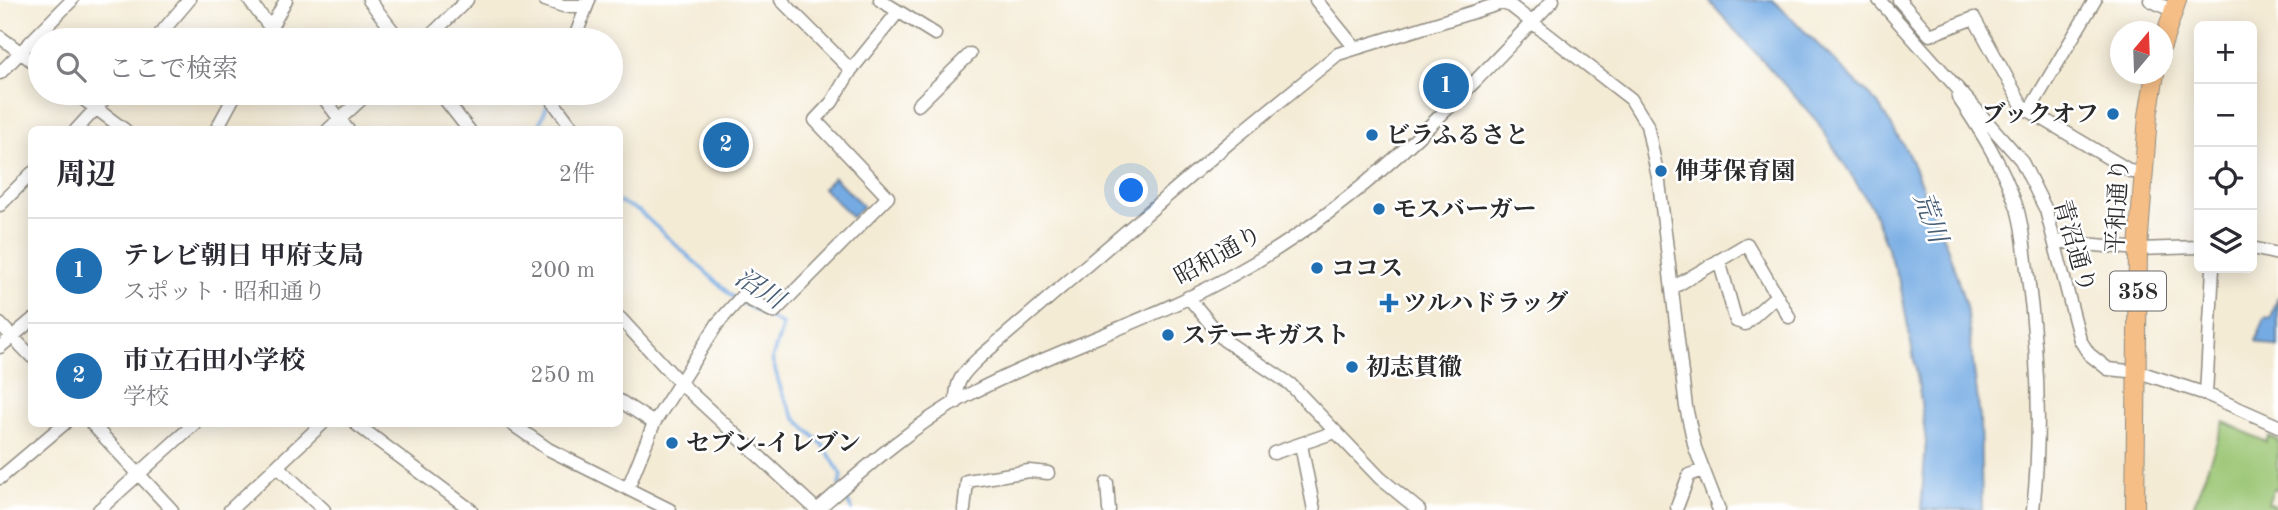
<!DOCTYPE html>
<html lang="ja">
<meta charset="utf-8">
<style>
:root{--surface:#fff;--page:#f7f7f7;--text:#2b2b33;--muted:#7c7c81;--line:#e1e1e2;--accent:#1f6fb2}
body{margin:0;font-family:"Old Standard TT","Noto Serif JP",serif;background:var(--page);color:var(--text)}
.controls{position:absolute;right:21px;top:21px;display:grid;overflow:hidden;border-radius:10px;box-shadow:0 4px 18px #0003}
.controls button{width:63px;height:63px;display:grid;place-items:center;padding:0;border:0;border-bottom:2px solid var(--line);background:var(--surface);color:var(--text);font:35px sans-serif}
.compass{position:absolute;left:2110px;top:21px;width:63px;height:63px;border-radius:50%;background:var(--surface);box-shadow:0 4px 18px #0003;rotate:19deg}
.you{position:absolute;left:1132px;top:191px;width:24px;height:24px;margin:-18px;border:5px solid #fff;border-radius:50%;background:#1a73e8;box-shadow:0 0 0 10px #1a73e833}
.badge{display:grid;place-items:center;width:46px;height:46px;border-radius:50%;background:var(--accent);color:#fff;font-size:23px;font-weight:700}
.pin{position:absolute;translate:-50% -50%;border:4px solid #fff;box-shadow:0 2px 7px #0006}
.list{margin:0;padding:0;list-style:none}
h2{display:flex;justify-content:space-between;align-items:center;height:91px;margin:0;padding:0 28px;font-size:30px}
h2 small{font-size:23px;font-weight:400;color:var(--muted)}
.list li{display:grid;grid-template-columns:46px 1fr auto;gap:21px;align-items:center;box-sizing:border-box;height:105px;padding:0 28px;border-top:2px solid var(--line)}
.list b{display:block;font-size:26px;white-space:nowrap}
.list p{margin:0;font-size:23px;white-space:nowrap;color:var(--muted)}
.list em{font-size:23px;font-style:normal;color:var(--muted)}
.icon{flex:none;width:38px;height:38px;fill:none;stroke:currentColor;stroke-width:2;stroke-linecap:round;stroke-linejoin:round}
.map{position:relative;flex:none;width:2278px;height:510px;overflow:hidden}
.search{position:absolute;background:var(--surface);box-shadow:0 4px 18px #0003;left:28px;top:28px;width:595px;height:77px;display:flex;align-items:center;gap:18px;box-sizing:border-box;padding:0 24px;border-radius:38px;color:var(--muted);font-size:26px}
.panel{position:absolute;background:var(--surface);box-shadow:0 4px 18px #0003;left:28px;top:126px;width:595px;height:301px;border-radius:10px}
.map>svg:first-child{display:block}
.green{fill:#9ac572;stroke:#62784e;stroke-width:2}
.water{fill:#74abe3;stroke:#506b87;stroke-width:2}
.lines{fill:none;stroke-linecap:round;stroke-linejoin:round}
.stream{stroke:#74abe3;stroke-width:3.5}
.minor-casing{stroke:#908b80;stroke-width:15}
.highway-casing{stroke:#908b80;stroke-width:20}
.minor{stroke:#fff;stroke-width:12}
.highway{stroke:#f5be86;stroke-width:18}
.poi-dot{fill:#1f6fb2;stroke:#fff;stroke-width:2.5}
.labels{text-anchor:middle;stroke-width:5;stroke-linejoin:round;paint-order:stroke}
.shield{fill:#fff;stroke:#6b6b6b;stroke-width:2}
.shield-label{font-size:23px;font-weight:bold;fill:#2b2b2b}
.poi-label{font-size:24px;font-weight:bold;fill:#2b2b2b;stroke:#fff;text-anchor:start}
.street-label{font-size:24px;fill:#2b2b2b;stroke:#fff}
.water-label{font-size:26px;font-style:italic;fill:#485e75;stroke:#fff}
</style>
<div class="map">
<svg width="2278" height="510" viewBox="0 0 2278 510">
<rect width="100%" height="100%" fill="#fff"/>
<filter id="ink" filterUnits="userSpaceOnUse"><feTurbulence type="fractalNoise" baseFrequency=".0143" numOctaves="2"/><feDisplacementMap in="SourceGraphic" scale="14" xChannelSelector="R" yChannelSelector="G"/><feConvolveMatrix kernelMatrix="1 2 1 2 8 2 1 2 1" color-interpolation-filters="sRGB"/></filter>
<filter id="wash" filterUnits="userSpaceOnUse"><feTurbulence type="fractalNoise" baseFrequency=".00686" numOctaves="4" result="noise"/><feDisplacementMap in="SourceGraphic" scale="28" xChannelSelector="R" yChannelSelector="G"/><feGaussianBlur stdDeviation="1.57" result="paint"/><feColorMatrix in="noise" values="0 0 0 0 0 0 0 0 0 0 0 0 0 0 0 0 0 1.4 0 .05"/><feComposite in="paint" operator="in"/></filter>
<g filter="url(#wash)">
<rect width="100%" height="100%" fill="#f4ebd5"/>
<path class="green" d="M2224,422L2266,442L2269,436L2278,440V490L2274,488L2268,503L2278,507V510H2192Z"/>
<path class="water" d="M1708,0H1773L1878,104L1908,153L1948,249L1966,306L1980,418L1982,510H1921L1926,442L1919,387L1900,283L1872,208L1817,121Z
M834,177L863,206L852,217L823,188Z
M2278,296V348L2256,341L2265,317L2271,318Z"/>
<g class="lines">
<path class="stream" d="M543,130L539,125L547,106
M620,202L639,211L735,299
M742,303L783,325L772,359L782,393L795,418L824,446L842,476L839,485
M843,492L852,510"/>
</g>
</g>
<g filter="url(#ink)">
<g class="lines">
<defs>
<path id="minor" d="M249,0L280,40
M369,0L400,40
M545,0L563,6H587
M880,0L935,34
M1316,0L1355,48
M1879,0L2021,160L2046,210L2080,340L2089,354L2108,369L2139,372L2206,394L2278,426
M1899,0L1930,35L1974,18L2023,107L2132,172H2144
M2150,0L2173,11
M0,37L40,67
M155,40L189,0
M264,40L286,0
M426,40L467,0
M574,40L589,0
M851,70L898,12
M0,73L72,0
M75,93L125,130
M320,93L348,130
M440,93L469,130
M559,93L554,103L574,130
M1958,97C1981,131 2003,166 2016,205C2023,225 2024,248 2027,269C2038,349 2042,430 2033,510
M918,105L970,54
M2029,111L2095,0
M76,130L110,93
M216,130L236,93
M328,130L368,93
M0,205L32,173
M2054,241L2138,249L2199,247
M2252,248L2278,254
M1719,260L1736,321L1745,324L1776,296
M1674,287L1747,244L1789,317
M1188,297L1224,340L1290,384L1380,478L1419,510
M620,318L679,382L817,510
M0,324L32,357
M0,347L32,320
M2206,394L2213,268
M620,401L654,423
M956,403C955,381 963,373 979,358L1230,142L1338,54L1502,3L1511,6L1631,99L1647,125L1659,182L1686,407L1695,448L1719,510
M92,424L172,510
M356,424L471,510
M512,424L548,449L670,510
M1301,445L1314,510
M1274,453L1335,432
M277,466L324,510
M0,478L64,424
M1107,483L1109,510
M628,488L654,423L718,323L742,296L774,312L888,197L815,120L832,102L851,70L781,0
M1677,507L1689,475L1703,470
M99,510L194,424
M230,510L322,424
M817,510C864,469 913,425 968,395C1056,349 1152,321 1238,272C1361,204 1457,101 1553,0
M964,510L967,481L1029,471L1048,473"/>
<path id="highway" d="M2162,46L2177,0
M2135,510L2138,249L2148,116L2155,74"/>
</defs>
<use href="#minor" class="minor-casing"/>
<use href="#highway" class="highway-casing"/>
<use href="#minor" class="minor"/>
<use href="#highway" class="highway"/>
</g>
</g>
<g class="poi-dot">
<circle cx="2113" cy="114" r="7"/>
<circle cx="1372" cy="135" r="7"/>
<circle cx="1661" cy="171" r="7"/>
<circle cx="1379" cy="209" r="7"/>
<circle cx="1317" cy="268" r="7"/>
<path d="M1385.5 292.5h7v7h7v7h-7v7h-7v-7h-7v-7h7z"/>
<circle cx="1168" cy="335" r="7"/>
<circle cx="1352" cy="367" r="7"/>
<circle cx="672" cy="443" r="7"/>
</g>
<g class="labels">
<rect class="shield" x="2110" y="271.5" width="56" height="39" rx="5"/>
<g class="shield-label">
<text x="2138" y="299">358</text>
</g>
<g class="poi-label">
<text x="2099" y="122" text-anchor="end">ブックオフ</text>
<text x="1386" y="143">ビラふるさと</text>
<text x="1675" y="179">伸芽保育園</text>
<text x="1393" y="217">モスバーガー</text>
<text x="1331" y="276">ココス</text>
<text x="1403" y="311">ツルハドラッグ</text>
<text x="1182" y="343">ステーキガスト</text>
<text x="1366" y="375">初志貫徹</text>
<text x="686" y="451">セブン-イレブン</text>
</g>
<g class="street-label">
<text transform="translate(2117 206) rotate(-87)" y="8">平和通り</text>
<text transform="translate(2075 246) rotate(74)" y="8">青沼通り</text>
<text transform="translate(1218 255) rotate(-29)" y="8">昭和通り</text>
</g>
<g class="water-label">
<text transform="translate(1931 217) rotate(70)" y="9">荒川</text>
<text transform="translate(760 288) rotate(32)" y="9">沼川</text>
</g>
</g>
</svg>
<div class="controls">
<button>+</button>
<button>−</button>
<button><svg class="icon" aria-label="locate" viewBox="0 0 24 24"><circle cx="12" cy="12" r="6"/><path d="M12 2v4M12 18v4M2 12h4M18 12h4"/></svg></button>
<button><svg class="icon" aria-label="layers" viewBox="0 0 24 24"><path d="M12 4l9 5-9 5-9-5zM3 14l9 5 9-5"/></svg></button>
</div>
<svg class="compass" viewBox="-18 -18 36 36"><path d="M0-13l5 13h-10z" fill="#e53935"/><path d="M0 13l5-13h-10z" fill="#7c7c81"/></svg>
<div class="you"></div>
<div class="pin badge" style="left:1446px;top:86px">1</div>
<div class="pin badge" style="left:726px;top:145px">2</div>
<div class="search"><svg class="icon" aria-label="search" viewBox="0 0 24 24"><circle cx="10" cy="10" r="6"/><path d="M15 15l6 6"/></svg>ここで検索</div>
<section class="panel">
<h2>周辺<small>2件</small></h2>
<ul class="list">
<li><span class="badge">1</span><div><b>テレビ朝日 甲府支局</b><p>スポット · 昭和通り</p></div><em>200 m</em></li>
<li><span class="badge">2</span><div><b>市立石田小学校</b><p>学校</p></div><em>250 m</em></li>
</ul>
</section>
</div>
